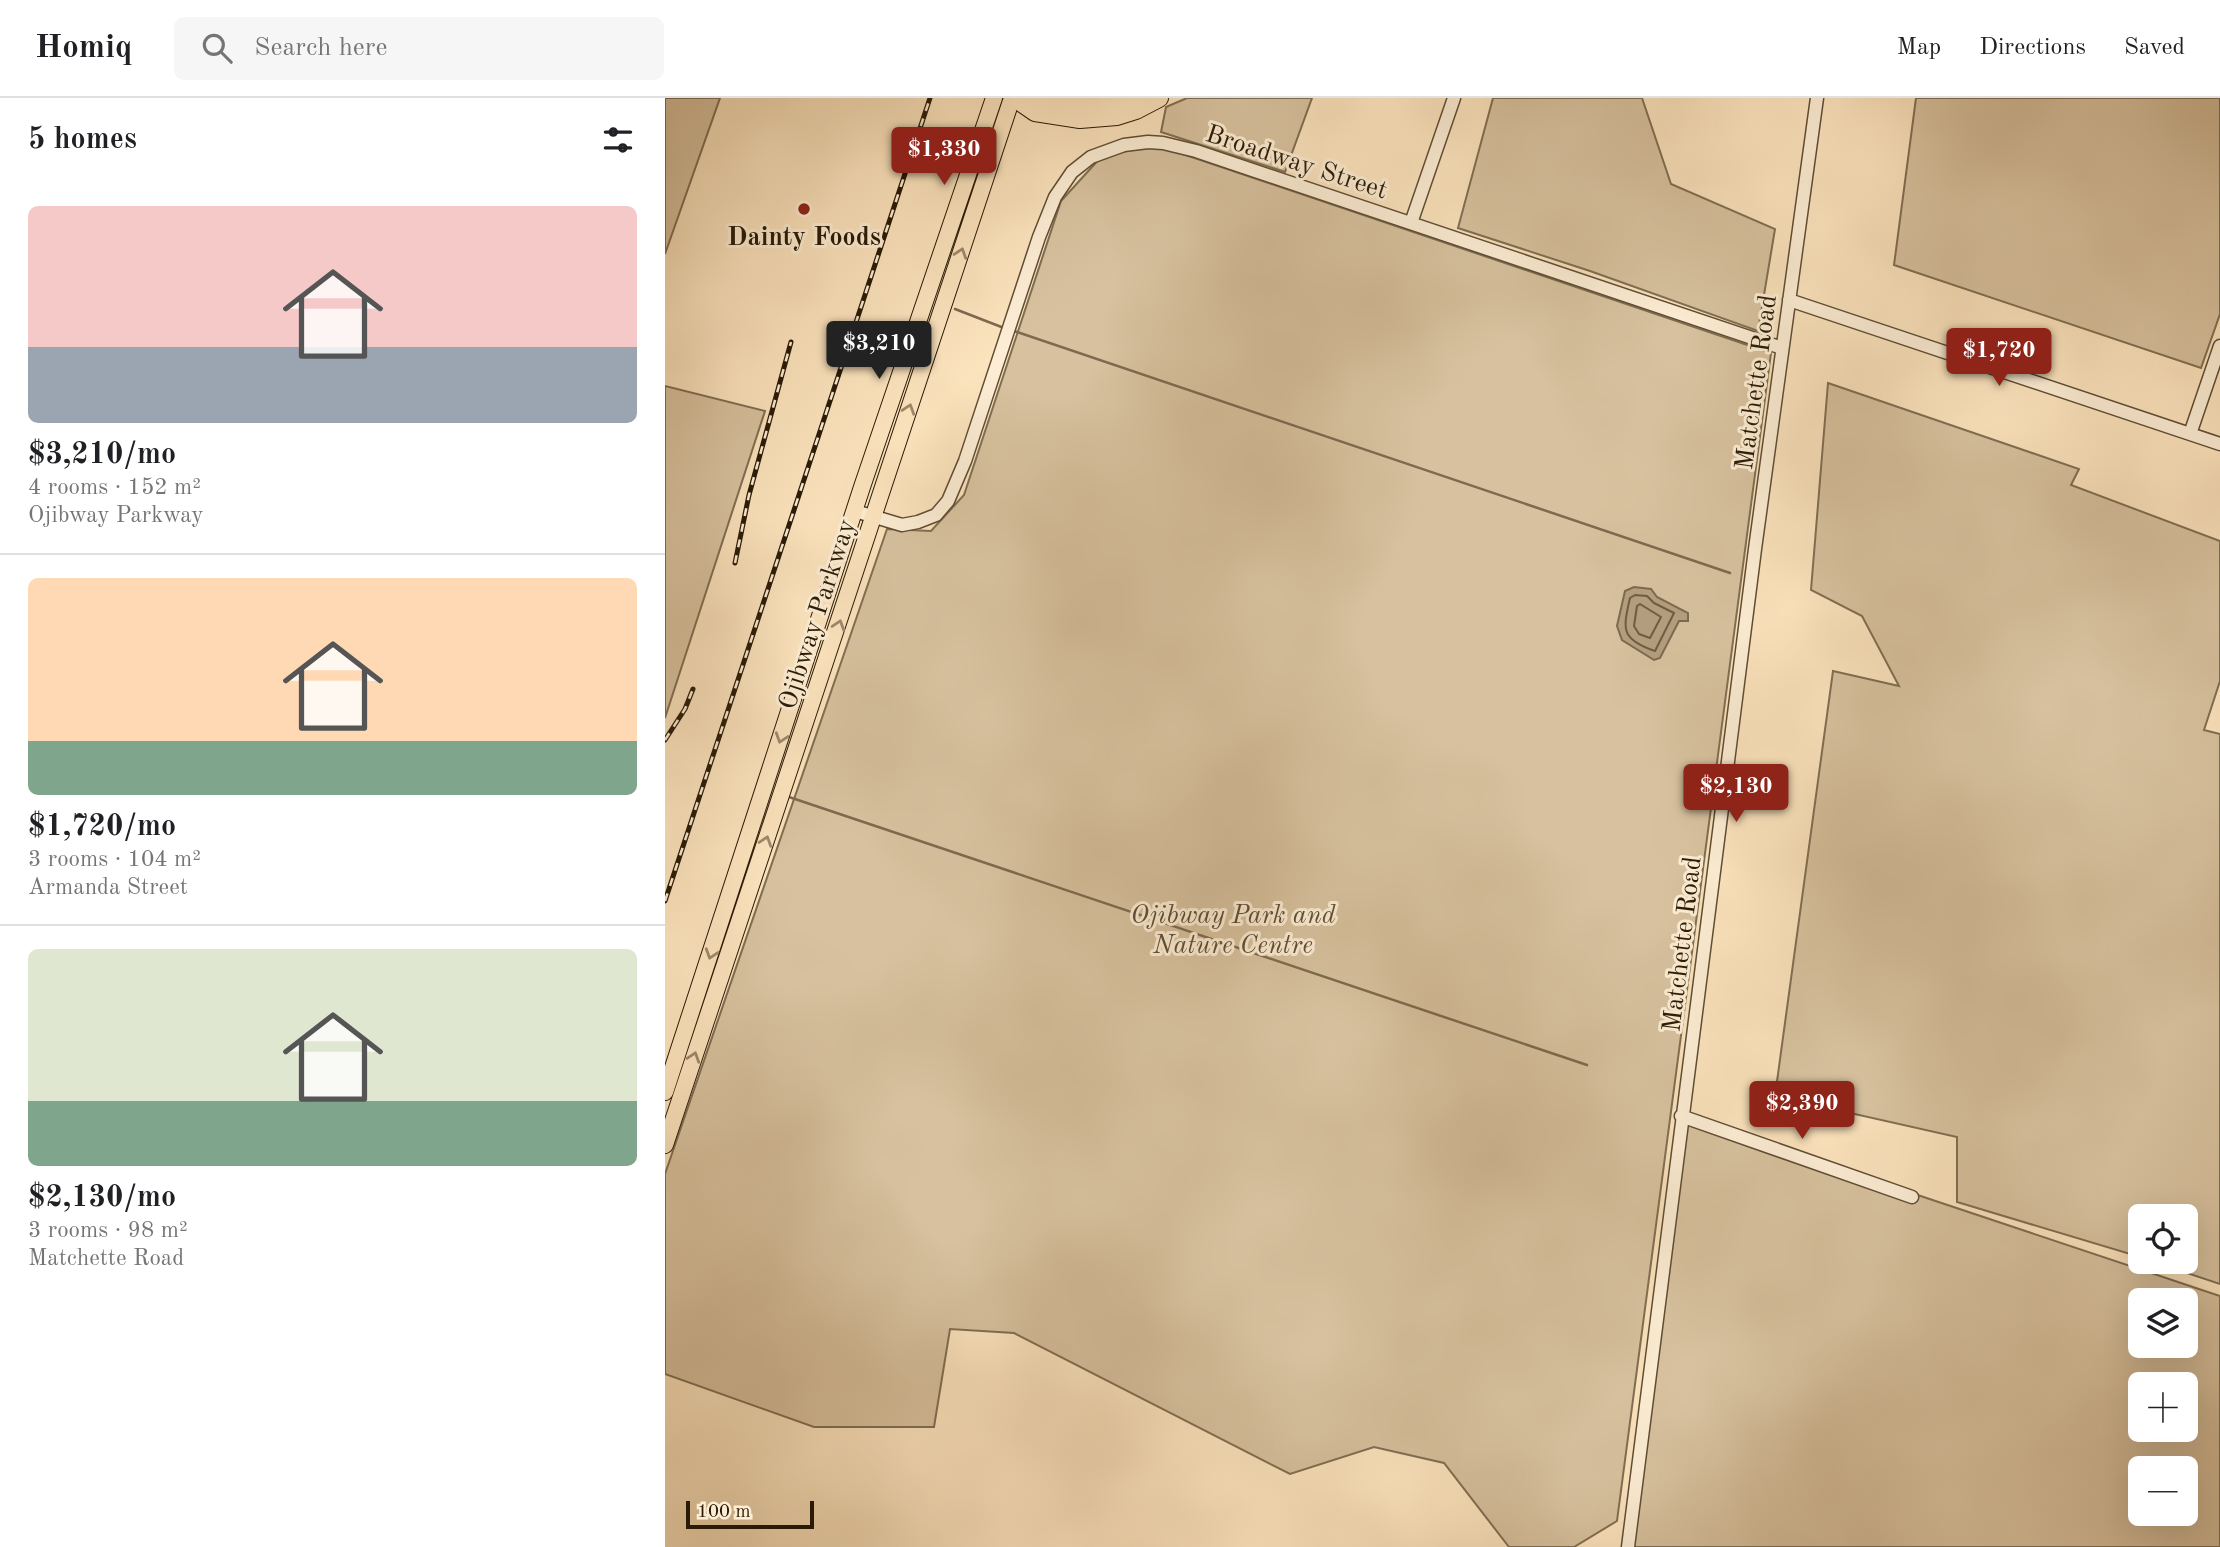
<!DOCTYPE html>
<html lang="en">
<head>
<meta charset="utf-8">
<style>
	:root { --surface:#fff; --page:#f6f6f6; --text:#202124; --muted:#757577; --line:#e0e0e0; --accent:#8f2418 }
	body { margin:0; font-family:"Old Standard TT",serif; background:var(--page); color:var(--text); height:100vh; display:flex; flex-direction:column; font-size:26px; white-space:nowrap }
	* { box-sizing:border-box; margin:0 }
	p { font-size:23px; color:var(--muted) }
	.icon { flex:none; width:38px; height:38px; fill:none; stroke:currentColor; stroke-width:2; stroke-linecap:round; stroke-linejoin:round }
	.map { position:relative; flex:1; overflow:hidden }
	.details { display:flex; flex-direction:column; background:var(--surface); width:665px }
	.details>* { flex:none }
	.fabs { position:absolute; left:1463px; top:1106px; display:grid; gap:14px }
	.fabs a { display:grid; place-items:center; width:70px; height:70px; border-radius:10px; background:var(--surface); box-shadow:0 7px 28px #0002; font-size:35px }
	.scale { position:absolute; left:21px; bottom:18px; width:128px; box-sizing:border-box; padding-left:7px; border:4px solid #2a1b06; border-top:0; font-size:19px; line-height:24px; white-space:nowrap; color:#2a1b06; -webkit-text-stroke:5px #fcedd4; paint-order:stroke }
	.price { position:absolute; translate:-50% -60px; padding:0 16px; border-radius:7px; background:var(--accent); color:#fff; font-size:23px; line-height:46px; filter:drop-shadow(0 2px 4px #0008) }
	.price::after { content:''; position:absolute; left:50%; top:42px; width:21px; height:16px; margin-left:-10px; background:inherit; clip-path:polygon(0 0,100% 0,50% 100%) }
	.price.selected { background:#222; color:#fff }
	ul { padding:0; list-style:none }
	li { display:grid; align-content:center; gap:14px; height:371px; padding:0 28px }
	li+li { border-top:2px solid var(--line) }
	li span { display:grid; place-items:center; height:217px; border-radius:10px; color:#555 }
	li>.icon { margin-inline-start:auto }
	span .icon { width:126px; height:126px; fill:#fffc; stroke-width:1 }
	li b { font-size:30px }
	h2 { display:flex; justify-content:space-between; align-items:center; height:84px; padding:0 28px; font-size:30px }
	header { display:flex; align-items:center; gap:42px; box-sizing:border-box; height:98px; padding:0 35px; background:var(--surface); border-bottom:2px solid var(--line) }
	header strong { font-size:33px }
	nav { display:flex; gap:38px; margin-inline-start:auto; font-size:24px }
	.search { width:490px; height:63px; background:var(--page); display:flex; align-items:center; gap:18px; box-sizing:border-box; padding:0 24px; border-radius:10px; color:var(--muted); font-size:26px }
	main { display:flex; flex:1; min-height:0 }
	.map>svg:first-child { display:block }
	.green { fill:#d7c19e; stroke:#806e52; stroke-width:2; fill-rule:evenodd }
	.water { fill:#b49f7f; stroke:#7d6a4f; stroke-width:2 }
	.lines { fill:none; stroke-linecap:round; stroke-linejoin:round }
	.shore { stroke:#6f5d42; stroke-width:2 }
	.stream { stroke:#7d6a4f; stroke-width:2.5 }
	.minor-casing { stroke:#5e4d34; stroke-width:15 }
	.major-casing { stroke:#2a1b06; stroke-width:18 }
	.highway-casing { stroke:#2a1b06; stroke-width:20 }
	.minor { stroke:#fcedd4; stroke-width:12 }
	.major { stroke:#fbe3bd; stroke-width:16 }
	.highway { stroke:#fbe3bd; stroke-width:18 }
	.rail-casing { stroke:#2a1b06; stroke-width:5 }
	.rail { stroke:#fcedd4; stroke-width:2.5; stroke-dasharray:8; stroke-linecap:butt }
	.oneway { stroke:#9d896b }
	.poi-dot { fill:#8f2418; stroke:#fcedd4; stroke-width:2.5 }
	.labels { text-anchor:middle; stroke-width:6; stroke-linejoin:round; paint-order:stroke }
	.street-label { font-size:26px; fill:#2a1b06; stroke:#fcedd4 }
	.poi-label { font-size:26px; font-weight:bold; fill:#2a1b06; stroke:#fcedd4 }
	.park-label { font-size:26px; font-style:italic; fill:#5e4d34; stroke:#fcedd4 }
</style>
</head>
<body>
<header>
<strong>Homiq</strong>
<div class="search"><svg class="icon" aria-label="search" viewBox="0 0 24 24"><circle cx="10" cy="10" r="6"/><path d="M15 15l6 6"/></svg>Search here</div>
<nav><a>Map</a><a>Directions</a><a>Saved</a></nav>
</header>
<main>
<section class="details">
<h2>5 homes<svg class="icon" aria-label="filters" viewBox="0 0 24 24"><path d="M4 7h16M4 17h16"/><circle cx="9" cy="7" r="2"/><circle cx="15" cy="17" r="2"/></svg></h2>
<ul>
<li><span style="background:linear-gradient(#f6c9c9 65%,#9aa5b1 0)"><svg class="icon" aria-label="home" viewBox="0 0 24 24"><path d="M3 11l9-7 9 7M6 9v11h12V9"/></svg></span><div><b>$3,210/mo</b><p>4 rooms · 152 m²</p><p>Ojibway Parkway</p></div></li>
<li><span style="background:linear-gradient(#ffd9b3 75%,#7fa58c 0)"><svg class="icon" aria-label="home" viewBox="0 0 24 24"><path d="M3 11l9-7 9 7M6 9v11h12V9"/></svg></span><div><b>$1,720/mo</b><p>3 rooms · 104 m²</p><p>Armanda Street</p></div></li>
<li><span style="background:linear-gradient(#dfe7d0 70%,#7fa58c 0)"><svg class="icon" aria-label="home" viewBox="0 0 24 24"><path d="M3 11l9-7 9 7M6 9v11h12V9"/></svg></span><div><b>$2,130/mo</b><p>3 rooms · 98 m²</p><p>Matchette Road</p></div></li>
</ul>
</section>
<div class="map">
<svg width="1555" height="1449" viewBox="0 0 1555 1449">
	<rect width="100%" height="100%" fill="#fbe3bd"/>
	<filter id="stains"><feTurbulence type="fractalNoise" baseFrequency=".00286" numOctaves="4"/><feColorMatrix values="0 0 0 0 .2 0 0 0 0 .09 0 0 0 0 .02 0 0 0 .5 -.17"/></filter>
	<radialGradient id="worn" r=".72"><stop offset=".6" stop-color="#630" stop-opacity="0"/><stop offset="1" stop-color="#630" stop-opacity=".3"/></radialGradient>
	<!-- green -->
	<path class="green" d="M0,0H55L0,156Z
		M522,0H647L620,74L496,34L501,9Z
		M828,0H977L1006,86L1110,131L1093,233L925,173L793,130Z
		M1251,0H1555V216L1536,270L1229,167Z
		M491,47L1106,255L952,1423L909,1449H844L779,1365L709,1349L625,1376L349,1235L285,1231L269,1329H149L0,1276V1076L222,431L266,433L299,397L396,103L437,58Z
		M1163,285L1414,371L1406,387L1555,443V583L1539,632L1555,636V1186L1489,1164H1521V1118H1475V1159L1292,1104V1039L1110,998L1168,573L1234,588L1197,518L1146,492Z
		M0,288L100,313L0,620Z
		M1016,1018L1555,1198V1449H964ZM1475,1202H1521V1248H1475ZM1475,1286H1521V1332H1475ZM1475,1370H1521V1416H1475Z"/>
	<!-- water -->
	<path class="water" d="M969,489L986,491L992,499L1023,515V523H1014L995,560L989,562L957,542L952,528L960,493Z"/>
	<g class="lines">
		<!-- shore -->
		<path class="shore" d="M970,497L982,498L989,505L1009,515L990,553C955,541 958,531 965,500Z
			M975,506L996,519L985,540L974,536L969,528L972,508Z"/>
		<!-- stream -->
		<path class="stream" d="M290,211L339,230
			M349,233L1065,475
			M124,699L922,967"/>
		<defs>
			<path id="minor" d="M746,125L789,0
				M1124,202L1555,346
				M1525,336L1555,248
				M190,413L237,427L253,424L271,417L283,403L300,363L374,139L390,99L407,74L426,59L459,47L483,44L498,45L531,53L1117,250
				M1016,1018L1247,1099
				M963,1449L1090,451L1152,0"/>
			<path id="major" d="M0,994L197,389L329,0
				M0,1047L347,0"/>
			<path id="highway" d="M350,0L370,14L415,21L452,18L471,12L494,0
				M375,0C407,7 435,10 467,0"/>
		</defs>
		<!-- minor casing -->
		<use href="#minor" class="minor-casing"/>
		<!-- major casing -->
		<use href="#major" class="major-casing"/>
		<!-- highway casing -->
		<use href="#highway" class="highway-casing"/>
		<!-- minor -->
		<use href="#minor" class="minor"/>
		<!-- major -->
		<use href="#major" class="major"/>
		<!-- highway -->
		<use href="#highway" class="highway"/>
		<defs>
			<path id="rail" d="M70,465L84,397L126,244
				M0,642L20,611L28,591
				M0,803L265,0"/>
		</defs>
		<!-- rail casing -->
		<use href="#rail" class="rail-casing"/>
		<!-- rail -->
		<use href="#rail" class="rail"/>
	</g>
	<!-- one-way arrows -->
	<defs><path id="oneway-chevron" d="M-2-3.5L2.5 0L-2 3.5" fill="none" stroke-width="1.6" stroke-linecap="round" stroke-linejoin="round" transform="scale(1.75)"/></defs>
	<g class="oneway">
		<use href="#oneway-chevron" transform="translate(296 155) rotate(-72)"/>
		<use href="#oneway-chevron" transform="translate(244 311) rotate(-72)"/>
		<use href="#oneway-chevron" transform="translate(174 527) rotate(-72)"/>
		<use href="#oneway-chevron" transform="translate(116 640) rotate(108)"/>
		<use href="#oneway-chevron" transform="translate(101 743) rotate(-72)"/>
		<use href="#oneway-chevron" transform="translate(46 856) rotate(108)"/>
		<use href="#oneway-chevron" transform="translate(29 959) rotate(-72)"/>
	</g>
	<!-- markers -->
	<circle class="poi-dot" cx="139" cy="111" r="7"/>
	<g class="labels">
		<!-- street labels -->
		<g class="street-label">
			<text transform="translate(632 63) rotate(18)" y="9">Broadway Street</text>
			<text transform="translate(1090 284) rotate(-82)" y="9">Matchette Road</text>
			<text transform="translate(151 516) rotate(-72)" y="9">Ojibway Parkway</text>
			<text transform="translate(1016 846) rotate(-83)" y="9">Matchette Road</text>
		</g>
		<!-- poi labels -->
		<g class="poi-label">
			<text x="139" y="147">Dainty Foods</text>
		</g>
		<!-- park labels -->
		<g class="park-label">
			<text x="568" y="825">Ojibway Park and<tspan x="568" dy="30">Nature Centre</tspan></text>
		</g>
	</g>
	<rect width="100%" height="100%" filter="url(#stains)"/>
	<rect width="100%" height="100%" fill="url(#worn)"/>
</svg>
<div class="fabs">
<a><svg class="icon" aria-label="locate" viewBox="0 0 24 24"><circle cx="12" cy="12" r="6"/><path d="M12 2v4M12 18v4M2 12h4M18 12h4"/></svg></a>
<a><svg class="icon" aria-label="layers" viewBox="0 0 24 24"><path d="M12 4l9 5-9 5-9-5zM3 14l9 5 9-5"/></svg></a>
<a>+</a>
<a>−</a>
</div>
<div class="scale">100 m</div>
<b class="price" style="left:279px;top:89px">$1,330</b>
<b class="price selected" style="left:214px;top:283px">$3,210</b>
<b class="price" style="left:1334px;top:290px">$1,720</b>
<b class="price" style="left:1071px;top:726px">$2,130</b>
<b class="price" style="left:1137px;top:1043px">$2,390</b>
</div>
</main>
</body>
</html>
